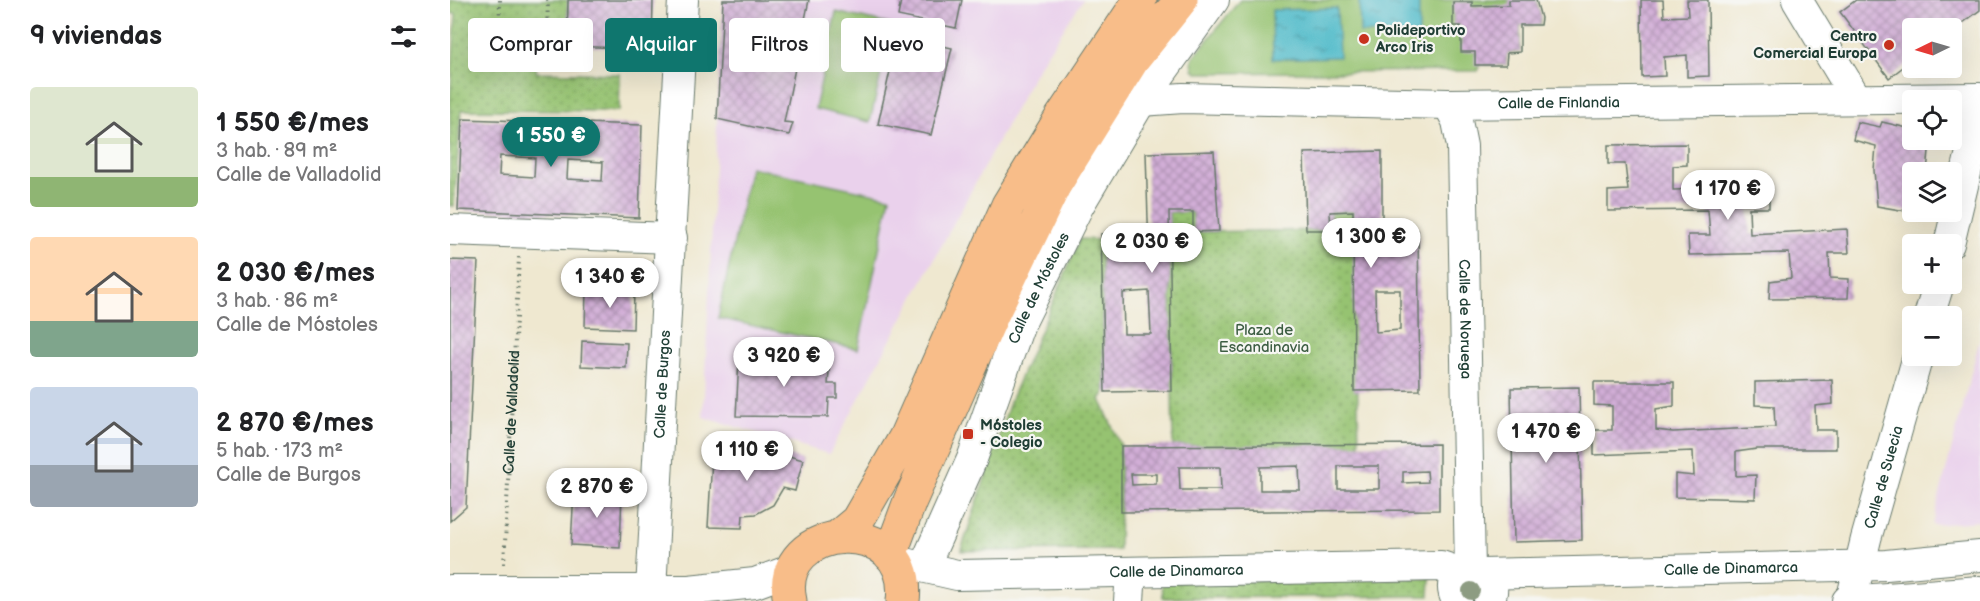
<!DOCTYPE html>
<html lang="es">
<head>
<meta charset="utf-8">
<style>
	:root { --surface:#fff; --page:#f6f6f6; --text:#202124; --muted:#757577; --accent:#0f766e }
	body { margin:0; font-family:"Balsamiq Sans",sans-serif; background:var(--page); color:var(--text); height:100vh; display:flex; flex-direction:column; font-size:22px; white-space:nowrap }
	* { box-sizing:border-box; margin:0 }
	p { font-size:20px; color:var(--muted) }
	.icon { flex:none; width:33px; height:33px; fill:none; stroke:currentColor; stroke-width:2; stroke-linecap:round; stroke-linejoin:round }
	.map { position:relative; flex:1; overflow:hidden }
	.drawer { display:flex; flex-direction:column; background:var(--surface); width:450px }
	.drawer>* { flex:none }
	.top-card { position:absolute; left:18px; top:18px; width:570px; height:54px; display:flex; gap:12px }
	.needle { width:39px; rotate:265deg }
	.fabs { position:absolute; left:1452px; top:18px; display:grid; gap:12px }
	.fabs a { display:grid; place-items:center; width:60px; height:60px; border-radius:6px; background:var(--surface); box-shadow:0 6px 24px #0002; font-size:30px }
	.price { position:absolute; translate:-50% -51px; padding:0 14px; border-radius:21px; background:#fff; color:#222; font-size:20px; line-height:39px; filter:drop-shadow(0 2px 3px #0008) }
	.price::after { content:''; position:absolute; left:50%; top:36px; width:18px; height:14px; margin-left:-9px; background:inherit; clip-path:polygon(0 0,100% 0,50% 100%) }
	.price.selected { background:var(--accent); color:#fff }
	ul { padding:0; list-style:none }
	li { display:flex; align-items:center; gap:18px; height:150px; padding:0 30px }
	li span { display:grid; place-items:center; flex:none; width:168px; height:120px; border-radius:6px; color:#555 }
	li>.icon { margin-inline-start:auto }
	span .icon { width:72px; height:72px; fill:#fffc; stroke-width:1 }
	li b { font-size:26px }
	h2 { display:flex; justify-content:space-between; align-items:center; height:72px; padding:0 30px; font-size:26px }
	.chip { padding:0 21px; border-radius:6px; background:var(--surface); box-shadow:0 6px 24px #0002; font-size:21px; line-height:54px }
	.chip.selected { background:var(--accent); color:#fff }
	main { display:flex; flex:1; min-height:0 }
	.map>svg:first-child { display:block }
	.built { fill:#ead1ec }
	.green { fill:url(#green-dots); stroke:#5a8052; stroke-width:1.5 }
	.pitch { fill:#96c371; stroke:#5a8052; stroke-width:1.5 }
	.water { fill:url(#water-ripples); stroke:#367c7e; stroke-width:1.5 }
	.building { fill:url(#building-cross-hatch); fill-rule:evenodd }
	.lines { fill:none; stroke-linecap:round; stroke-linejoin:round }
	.minor-casing { stroke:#68796b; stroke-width:32 }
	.major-casing { stroke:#68796b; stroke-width:35 }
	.path { stroke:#68796b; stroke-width:4; stroke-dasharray:1.5 4.5; stroke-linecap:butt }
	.minor { stroke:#fff; stroke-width:30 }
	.major { stroke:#f8bd89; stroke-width:33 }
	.tree { fill:#8d9c82 }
	.poi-dot { fill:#c8321e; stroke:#f6f6f2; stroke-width:2 }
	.labels { text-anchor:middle; stroke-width:4.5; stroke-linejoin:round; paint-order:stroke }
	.poi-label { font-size:15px; font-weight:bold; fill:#1f3d34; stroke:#f6f6f2; text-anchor:start }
	.street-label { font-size:15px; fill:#1f3d34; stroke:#f6f6f2 }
	.park-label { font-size:15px; fill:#3d5e43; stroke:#f6f6f2 }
</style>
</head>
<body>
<main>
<section class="drawer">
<h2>9 viviendas<svg class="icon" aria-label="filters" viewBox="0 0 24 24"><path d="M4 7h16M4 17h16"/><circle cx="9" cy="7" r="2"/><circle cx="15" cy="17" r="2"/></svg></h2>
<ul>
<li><span style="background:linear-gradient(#dfe7d0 75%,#8fb573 0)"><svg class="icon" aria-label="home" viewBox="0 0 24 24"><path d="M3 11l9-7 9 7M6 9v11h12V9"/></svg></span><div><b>1 550 €/mes</b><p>3 hab. · 89 m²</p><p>Calle de Valladolid</p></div></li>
<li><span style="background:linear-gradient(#ffd9b3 70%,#7fa58c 0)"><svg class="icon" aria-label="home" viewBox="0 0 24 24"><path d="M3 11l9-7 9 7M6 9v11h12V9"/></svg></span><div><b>2 030 €/mes</b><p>3 hab. · 86 m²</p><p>Calle de Móstoles</p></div></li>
<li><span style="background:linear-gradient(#c9d6e8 65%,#9aa5b1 0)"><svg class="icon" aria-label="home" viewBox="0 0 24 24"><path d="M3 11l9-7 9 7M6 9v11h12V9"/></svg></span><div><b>2 870 €/mes</b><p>5 hab. · 173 m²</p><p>Calle de Burgos</p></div></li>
</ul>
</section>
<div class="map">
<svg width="1530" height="601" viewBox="0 0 1530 601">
	<defs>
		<pattern id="green-dots" width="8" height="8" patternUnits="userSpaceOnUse" patternTransform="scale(1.5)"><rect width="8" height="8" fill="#96c371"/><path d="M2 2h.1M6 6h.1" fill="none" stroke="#7aa05e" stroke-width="1.8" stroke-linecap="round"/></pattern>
		<pattern id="water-ripples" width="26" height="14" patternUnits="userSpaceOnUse" patternTransform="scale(1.5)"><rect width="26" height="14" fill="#4dbac9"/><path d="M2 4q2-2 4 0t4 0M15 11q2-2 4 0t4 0" fill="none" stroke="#3f98a4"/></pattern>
		<pattern id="building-cross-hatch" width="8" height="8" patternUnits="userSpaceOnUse" patternTransform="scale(1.5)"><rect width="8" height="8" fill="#d2aed7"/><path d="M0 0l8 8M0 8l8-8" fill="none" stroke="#aa8faf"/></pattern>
	</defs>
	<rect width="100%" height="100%" fill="#f6f6f2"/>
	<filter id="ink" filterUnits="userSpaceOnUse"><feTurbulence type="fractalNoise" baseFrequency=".0167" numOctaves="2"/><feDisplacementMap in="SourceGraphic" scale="12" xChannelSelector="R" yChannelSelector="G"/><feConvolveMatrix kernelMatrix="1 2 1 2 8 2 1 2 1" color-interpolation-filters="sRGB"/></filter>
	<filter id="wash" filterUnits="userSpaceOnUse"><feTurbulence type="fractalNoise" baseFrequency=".008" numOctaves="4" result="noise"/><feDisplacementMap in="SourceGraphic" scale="24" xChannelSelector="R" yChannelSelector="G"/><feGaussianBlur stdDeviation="1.35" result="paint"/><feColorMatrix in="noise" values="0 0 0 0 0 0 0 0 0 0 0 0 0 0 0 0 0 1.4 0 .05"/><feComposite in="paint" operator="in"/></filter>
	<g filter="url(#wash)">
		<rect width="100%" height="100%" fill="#efe8d0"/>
		<!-- built -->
		<path class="built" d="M273,0H633L588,67L379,454L253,417Z
			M1530,338V521L1482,525Z"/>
		<!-- green -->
		<path class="green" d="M0,0H118L117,46L89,45L86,72L170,74L169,111L11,110L4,206H0V102L6,14L0,13Z
			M903,211L909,445L723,446L719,212H743L744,232L881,230L880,212Z
			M630,239L651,240L655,392L650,399L671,446L669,550L511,551L561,399Z
			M980,578L979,596L713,598L712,582Z"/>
		<!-- pitch -->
		<path class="pitch" d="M790,0H1086L1091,18L1090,25H1070V52L1057,53L1056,65H1029L1028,71L747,73L743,69L742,59Z
			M386,12L442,25L420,122L365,109Z
			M300,167L440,197L408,349L268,318Z"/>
		<!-- water -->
		<path class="water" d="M909,0H969V34L910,33Z
			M887,8L889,57L823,59L822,10Z"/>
		<g id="blocks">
			<!-- building -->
			<path class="building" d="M118,0H203L202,49L117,46Z
				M273,0H359L334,122L343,123L339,135L267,119Z
				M451,0H512L506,28L448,16Z
				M1059,0H1086L1091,18L1090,25H1070V52L1057,53L1056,65H1025V52H1011V26H1003V2H1022V6L1059,5Z
				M1191,0H1213L1214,17L1238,16L1237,0H1258L1259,76L1237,77V55L1214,57L1215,76L1192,77Z
				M1406,0H1530V10L1502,31V28H1462V60L1439,78L1390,12Z
				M448,36L502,48L481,135L428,124Z
				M12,119L192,125L189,218L8,210ZM50,156L85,158L84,177L49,175ZM118,160L153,162L152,181L117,179Z
				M1407,122L1430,127L1432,122L1462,129V140H1480L1477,172H1462V212L1427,206L1424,170L1426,146L1403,140Z
				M1237,144V165L1223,166V190L1319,187V208H1299L1300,234L1397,229L1399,253H1379L1380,278L1399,279L1398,298L1319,299L1320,281L1341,278L1339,253L1239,255L1238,235H1260L1258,210L1158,211V191L1178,190L1175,164H1158V145Z
				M764,151L769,231L743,232V212H719L722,391L655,392L651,234L673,231L674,254L699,253L696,153ZM699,291L701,334H674L673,293Z
				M932,151V228H925L926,252L950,251L949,231L968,230L970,390L904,391L903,211L880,212L881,230H856L854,153ZM925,290H950V330L926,332Z
				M0,260L28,261L16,507L0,521Z
				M136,290L184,291L183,329L135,327Z
				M132,341L177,343L176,368L131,366Z
				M289,359L380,360L378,384H387V398H379L378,417L286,416Z
				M1382,380L1383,404L1365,406L1366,430H1386V449H1307L1286,452V476L1306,475L1305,499L1225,497V474L1244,476L1243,451L1144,455V430H1162V406L1144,405V382H1224V406L1206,409V430L1223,432L1325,427L1324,406L1305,405V382Z
				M1129,387L1132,540L1064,542L1061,388Z
				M271,435L280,442V447L285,453L287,441L353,460L345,491L333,488L323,505L306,514L293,515L292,528L258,527L262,458L275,459L263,449L264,440Z
				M989,444V510L671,512V446ZM849,466L850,490H810V467ZM888,466H929V489H888ZM729,467H770L771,490H730ZM977,471L978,482L953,483V472ZM681,474H706V484L682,485Z
				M124,490L172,492L170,548L121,545Z"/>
		</g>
	</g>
	<g filter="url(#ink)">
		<use href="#blocks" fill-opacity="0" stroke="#68796b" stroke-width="1.5"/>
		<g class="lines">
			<defs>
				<g id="minor">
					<path d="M1347,0L1406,98"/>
					<path id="s2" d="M691,101L733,98L998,104L1530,98"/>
					<path id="s3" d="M998,104L1007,121L1012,146L1020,571"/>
					<path d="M0,230L222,238"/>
					<path d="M1499,244L1526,131V98"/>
					<path d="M1479,316L1489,284"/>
					<path id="s4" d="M454,563L507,575L991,566L1012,573"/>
					<path id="s5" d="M474,567L522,459L569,326L629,205L691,101L764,0"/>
					<path id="s6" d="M1032,574L1436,565L1530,556"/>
					<path d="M0,590H239L305,583L343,569"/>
					<path id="s7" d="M201,590L233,0"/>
					<path d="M679,601L681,572"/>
					<path d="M1007,601C986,561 1058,564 1039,601"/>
					<path d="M1397,601L1530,591"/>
					<path id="s8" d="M1401,601L1416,539L1468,356"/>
				</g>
				<path id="major" d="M389,536L407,521L455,438L558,205L611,118L690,0
					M440,555L460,501L542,315L604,186L682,61L731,0
					M340,601C322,521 464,511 453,601"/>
			</defs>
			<!-- minor casing -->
			<use href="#minor" class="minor-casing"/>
			<!-- major casing -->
			<use href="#major" class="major-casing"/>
			<!-- path -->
			<g class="path">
				<path d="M50,0L49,33L97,35"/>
				<path d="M96,61L98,0"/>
				<path id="s1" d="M54,564L69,257"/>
			</g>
			<!-- minor -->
			<use href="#minor" class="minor"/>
			<!-- major -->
			<use href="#major" class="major"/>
		</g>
		<!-- trees -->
		<circle class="tree" cx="1021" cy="591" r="9"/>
	</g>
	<!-- markers -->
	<g class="poi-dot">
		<circle cx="914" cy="39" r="6"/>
		<circle cx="1439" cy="45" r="6"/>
		<rect x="512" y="428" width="12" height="12" rx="3"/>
	</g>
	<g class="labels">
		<!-- poi labels -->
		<g class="poi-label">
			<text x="926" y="35">Polideportivo<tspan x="926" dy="17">Arco Iris</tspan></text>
			<text x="1427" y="41" text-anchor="end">Centro<tspan x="1427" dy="17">Comercial Europa</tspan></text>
			<text x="530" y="430">Móstoles<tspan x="530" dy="17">- Colegio</tspan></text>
		</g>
		<!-- street labels -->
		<g class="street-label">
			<text dy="5" stroke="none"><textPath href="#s2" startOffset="418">Calle de Finlandia</textPath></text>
			<text dy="5" stroke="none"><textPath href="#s5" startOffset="302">Calle de Móstoles</textPath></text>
			<text dy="5" stroke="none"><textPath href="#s3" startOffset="218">Calle de Noruega</textPath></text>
			<text dy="5" stroke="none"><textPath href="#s7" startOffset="206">Calle de Burgos</textPath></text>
			<text dy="5" stroke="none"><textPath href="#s1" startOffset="152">Calle de Valladolid</textPath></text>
			<text dy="5" stroke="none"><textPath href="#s8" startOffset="128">Calle de Suecia</textPath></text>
			<text dy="5" stroke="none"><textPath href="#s6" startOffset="249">Calle de Dinamarca</textPath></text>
			<text dy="5" stroke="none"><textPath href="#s4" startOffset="274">Calle de Dinamarca</textPath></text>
		</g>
		<!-- park labels -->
		<g class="park-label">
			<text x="814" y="335">Plaza de<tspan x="814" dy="17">Escandinavia</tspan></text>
		</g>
	</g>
</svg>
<div class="fabs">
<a><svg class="needle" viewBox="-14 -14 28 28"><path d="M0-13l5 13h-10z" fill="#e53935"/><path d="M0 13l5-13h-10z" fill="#757577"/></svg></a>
<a><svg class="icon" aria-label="locate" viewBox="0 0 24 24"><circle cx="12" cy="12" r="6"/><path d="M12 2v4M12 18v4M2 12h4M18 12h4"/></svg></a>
<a><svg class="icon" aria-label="layers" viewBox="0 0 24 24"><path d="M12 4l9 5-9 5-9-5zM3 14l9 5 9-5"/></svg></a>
<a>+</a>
<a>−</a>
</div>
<b class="price selected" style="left:101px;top:168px">1 550 €</b>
<b class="price" style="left:1278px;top:221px">1 170 €</b>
<b class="price" style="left:921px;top:269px">1 300 €</b>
<b class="price" style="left:702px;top:274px">2 030 €</b>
<b class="price" style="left:160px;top:309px">1 340 €</b>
<b class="price" style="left:334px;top:388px">3 920 €</b>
<b class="price" style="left:1096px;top:464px">1 470 €</b>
<b class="price" style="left:297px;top:482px">1 110 €</b>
<b class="price" style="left:147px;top:519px">2 870 €</b>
<div class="top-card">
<a class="chip">Comprar</a>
<a class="chip selected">Alquilar</a>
<a class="chip">Filtros</a>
<a class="chip">Nuevo</a>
</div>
</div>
</main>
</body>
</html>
